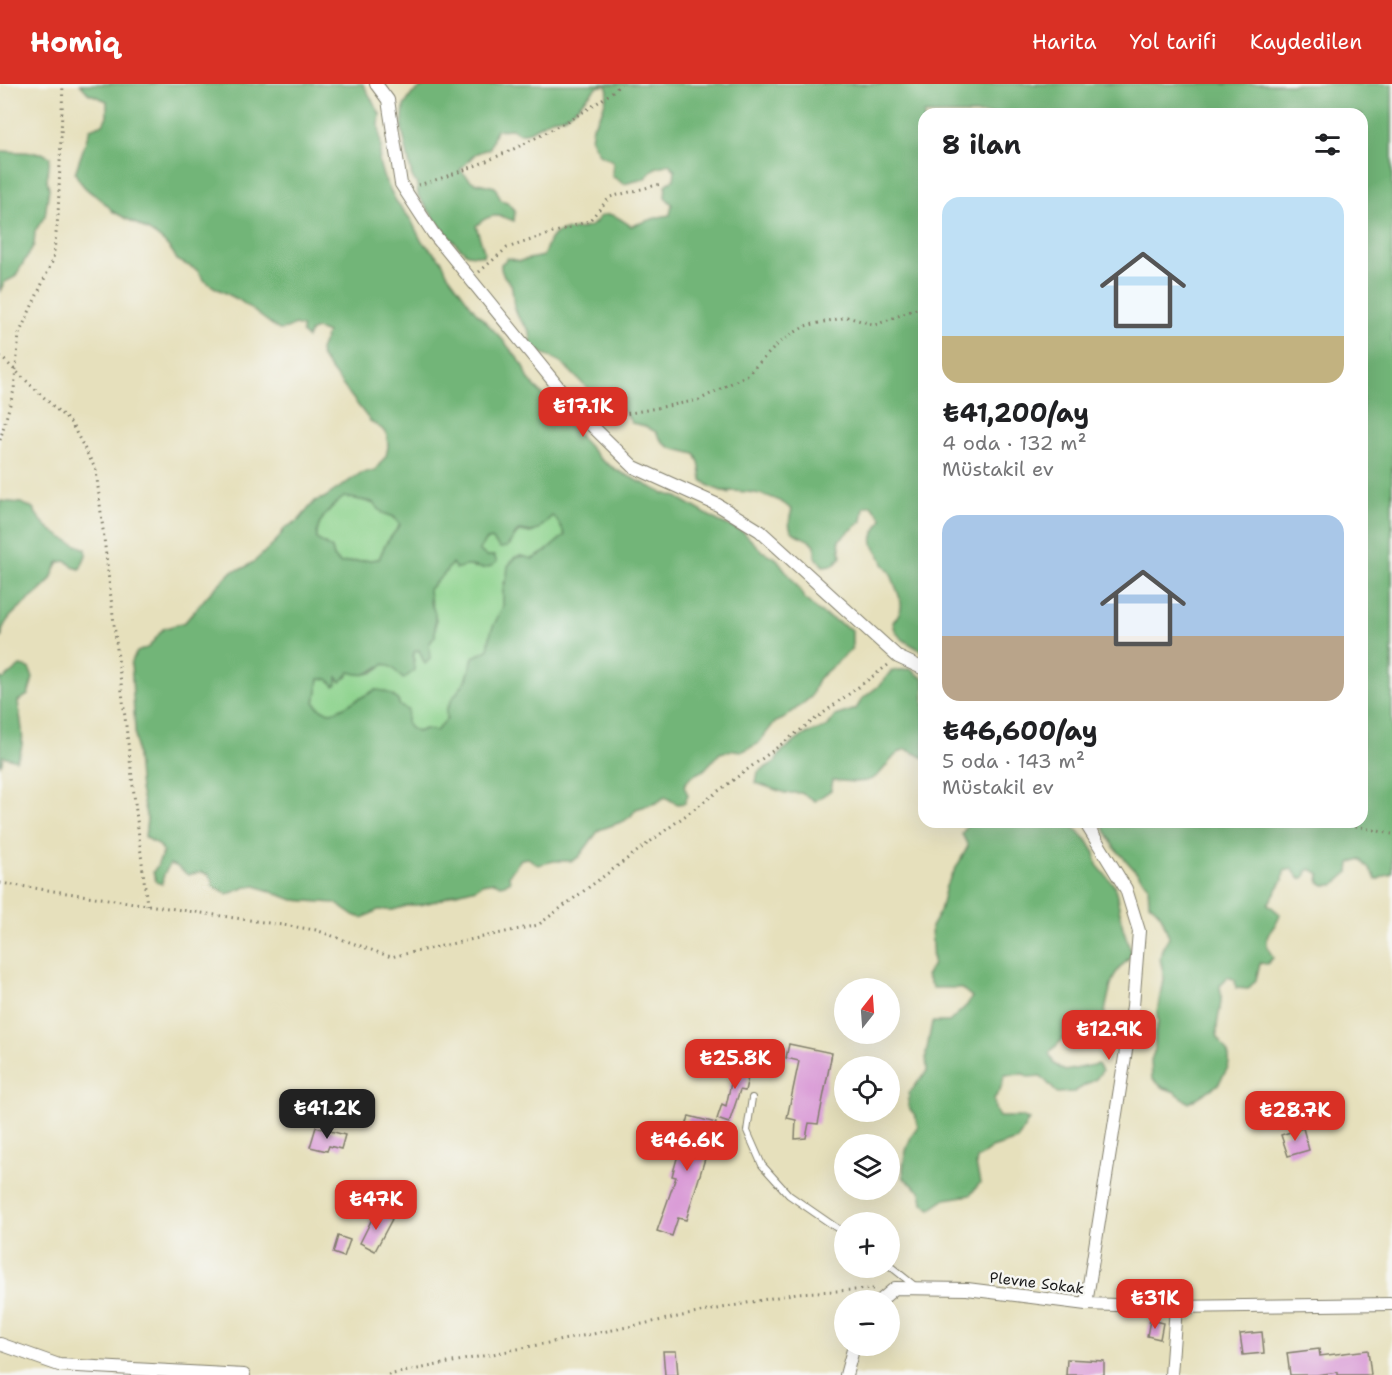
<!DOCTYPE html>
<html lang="tr">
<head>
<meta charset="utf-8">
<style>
	:root { --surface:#fff; --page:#f2f2f2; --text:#202124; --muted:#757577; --accent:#d93025 }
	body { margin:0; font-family:"Shantell Sans",sans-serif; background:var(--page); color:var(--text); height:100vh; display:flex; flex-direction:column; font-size:22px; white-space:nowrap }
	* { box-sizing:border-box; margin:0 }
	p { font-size:20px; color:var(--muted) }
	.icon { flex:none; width:33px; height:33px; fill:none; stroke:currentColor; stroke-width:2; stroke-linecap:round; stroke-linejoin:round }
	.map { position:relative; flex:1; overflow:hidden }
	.details { position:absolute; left:918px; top:24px; width:450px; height:720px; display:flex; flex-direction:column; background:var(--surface); border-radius:18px; box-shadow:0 6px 24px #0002 }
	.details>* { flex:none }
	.needle { width:39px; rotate:17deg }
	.controls { position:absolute; left:834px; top:894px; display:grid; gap:12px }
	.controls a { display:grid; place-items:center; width:66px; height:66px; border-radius:50%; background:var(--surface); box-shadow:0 6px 24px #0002; font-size:30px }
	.price { position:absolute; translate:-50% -51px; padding:0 14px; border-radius:12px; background:var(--accent); color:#fff; font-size:20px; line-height:39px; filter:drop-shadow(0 2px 3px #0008) }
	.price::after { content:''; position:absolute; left:50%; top:36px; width:18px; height:14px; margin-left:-9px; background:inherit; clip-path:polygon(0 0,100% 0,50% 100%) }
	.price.active { background:#222; color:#fff }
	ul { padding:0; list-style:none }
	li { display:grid; align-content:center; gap:12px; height:318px; padding:0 24px }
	li span { display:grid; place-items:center; height:186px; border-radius:18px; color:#555 }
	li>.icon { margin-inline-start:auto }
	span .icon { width:108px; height:108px; fill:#fffc; stroke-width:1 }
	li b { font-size:26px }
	h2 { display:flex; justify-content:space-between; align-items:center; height:72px; padding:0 24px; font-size:26px }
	header { display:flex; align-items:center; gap:36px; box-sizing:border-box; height:84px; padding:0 30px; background:var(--accent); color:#fff }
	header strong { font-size:28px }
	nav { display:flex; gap:33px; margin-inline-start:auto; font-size:21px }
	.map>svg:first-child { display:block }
	.green { fill:#8dd38d; stroke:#547854; stroke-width:1.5 }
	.forest { fill:#72b578; stroke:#47684a; stroke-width:1.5; fill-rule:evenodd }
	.building { fill:#da9cd7 }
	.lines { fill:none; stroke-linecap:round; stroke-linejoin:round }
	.lane-casing { stroke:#817e6c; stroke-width:8 }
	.street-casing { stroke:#817e6c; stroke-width:14 }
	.path { stroke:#817e6c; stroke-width:3; stroke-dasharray:1.5 4.5; stroke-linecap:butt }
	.lane { stroke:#fff; stroke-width:6 }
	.street { stroke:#fff; stroke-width:12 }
	.labels { text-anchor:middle; stroke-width:5; stroke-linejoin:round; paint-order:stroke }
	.street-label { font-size:15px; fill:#1c1c1c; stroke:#f6f6f2 }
</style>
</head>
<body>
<header>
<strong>Homiq</strong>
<nav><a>Harita</a><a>Yol tarifi</a><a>Kaydedilen</a></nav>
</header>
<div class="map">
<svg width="1392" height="1291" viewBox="0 0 1392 1291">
	<rect width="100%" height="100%" fill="#f6f6f2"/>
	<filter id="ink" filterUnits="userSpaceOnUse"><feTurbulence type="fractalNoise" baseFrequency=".0167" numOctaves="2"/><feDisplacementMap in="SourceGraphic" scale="12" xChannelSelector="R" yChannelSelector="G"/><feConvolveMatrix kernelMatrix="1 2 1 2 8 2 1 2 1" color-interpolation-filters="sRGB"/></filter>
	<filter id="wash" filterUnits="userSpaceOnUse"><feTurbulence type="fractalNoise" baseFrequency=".008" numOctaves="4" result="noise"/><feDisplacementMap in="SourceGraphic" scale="24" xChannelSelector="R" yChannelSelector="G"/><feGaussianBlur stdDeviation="1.35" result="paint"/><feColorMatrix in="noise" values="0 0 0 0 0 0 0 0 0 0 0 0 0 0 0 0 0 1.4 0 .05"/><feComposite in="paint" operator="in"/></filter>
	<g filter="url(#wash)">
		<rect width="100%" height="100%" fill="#e6e0bc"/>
		<!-- green -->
		<path class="green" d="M344,413C366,416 386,421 400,441L385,461L379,475L340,479L334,473L332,465L317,455C315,438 331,423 344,413Z
			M552,431L557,436L565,451L545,468L532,475L521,472L515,473L508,482L507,494L504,499L503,522L490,553L488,566L473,573C472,578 466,597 464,601C456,612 445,619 447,635L436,647L425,645L417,648L410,645L406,638L407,632L393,612L375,606C368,610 361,614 353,618C339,626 327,635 315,619L319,595L346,594L350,587L366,590L372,589L385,580L414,577V568L420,566L423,576L429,575V560L435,552L436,535L429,510V505L445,489L452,478L456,484L469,481L474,484L493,472H486L479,466L485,457L492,455L497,461H510C523,435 524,456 537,446C543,443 547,436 552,431Z"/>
		<!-- forest -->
		<path class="forest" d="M80,0H363L380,30L379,41L381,63L379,78L383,92L396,117L411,136L421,156L442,177L447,189L475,227L502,255L524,282L528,294L558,329L601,376L618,387L663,409L677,413L718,437L743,448L762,467L777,475L798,503L804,514L819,528L852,546V565L818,595L811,613L783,635L774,639L758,660L743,667L733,666L720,669L704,686L690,693L684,702L688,711L685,719L677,720L665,713L656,719L636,725L631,732L624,737L599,746L579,773L572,777H554L538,781L528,774L521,775L509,791L510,798L501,801L494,798L482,800L476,804L450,811L440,816L420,821H410L393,826H378L363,834L353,831L335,819L293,816L256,802L247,803L228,810L212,802L213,797L208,790L200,788L188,791L176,782L170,780L164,790L162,800L156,798L153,788L157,782L163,768L160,762L145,753L147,735L140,705L136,663L131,578L137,568L149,563L163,545L185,538L208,511L232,487L244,484L255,477L277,456L285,444L299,436L315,417L324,414L361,389L375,386L386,372L388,363L387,351L382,345L370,337L321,273L320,266L327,249L317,245L311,247L307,254L302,249V243L295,241L287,245L279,246L239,216L214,203L204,196L197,186L177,176C166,151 135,140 112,127C100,110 85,111 75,89L90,45L103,40L107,32V17L88,9ZM344,413L372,418L383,429L394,433L400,441L385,461L379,475L340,479L334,473L332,465L317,455C315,438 331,422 344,413ZM552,432L557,436L565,451L545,468L533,475L521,472L515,474L508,482L507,494L503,505V522L491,547L488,566L473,573L467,595L452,615L446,627L447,635L436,647L425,645L417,648C404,642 407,639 408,626L400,622C398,612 385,606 375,606C368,610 360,614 353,618C339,626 327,635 315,619L319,595H328L334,602L337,600V593L341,598L350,588C369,595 370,586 385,580L393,584L403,595L414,587L413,573L414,568L419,566L425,580L430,575L429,560L435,552V529L430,518L429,505L445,489L452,479L456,485C459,484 463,482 466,482C479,481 482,490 497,478L494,472H486L479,466L485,457L492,455L500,464L507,463L517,448L521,446L531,448L538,446Z
			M427,0H1392V789L1376,796L1374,791L1360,775L1350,779L1349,788L1334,801H1324L1319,798L1320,790L1311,785L1307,787L1305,793L1300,795L1292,785L1284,787L1283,796L1268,820L1280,830C1279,842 1265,847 1267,859C1267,864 1271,869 1273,874L1267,880L1260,879L1256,896L1248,905L1236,904L1235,896L1228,893L1220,901C1220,906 1222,910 1221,915C1221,926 1216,938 1217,949C1218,961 1231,964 1229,979C1228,988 1221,992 1219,1000L1189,1019L1175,1008L1164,1004L1152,995L1151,976L1155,965V949L1158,939L1157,929L1163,895V887L1160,875L1162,865L1169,853C1161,834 1166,833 1149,819L1148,801L1114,763L1101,738H1362V30H924V568C910,559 895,556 893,538C906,523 901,517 895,501C891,491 891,487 883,480C882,470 870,465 873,452C875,446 880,441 882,434L871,421L864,423L862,437L839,456L841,473L833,481L823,482L815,472V461C802,448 782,455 792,426C774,409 748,407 725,407L730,410L711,403L702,396L699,378L695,370L671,364L663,359L656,348L645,342L632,339L623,326L599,320L591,308L561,278L540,268L531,259C531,240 522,243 516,229C512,221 514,209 511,200C505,194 500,189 501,180L508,174L519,177L543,172C546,167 547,159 551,154C563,138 590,153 599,133C612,126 619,135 631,142C645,138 657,132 670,131L672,120L665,113L666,101L674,95L675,86L669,80L655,84L644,95L624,100L612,92L613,77L599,70L591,55L593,42L602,27L608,7L606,1L597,3L576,24L564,33L551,35L526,49H518L512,45L496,46L490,64L475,70L460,86L473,98L495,103L501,116L507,118L515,127L514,137C498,130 489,129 476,142L484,167L483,172L467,170L457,161L438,139L418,112L417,101L412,92L402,45L404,22L412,10Z
			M0,67L42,69L50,73L47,96L49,104L45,132L35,147L34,161L15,193L5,198L0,207Z
			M0,417L21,419L33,424C42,444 66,457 86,465V471L80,485L73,483L67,477L59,478C55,483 54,489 51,495C40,512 0,531 2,552L0,556Z
			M20,582L29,584L33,594L28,611L18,617C20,637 28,660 16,676L3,672L2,679L0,681V594L4,595Z
			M910,585L924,595V674L906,665C889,670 884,694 866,697C856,699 843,697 833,696L831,706L815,717L801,709H785L756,699L758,688L775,678L782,667L806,650L827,643L835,632L856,625L862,615L881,600L891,587Z
			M969,738H1068L1087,756L1095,769L1097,781L1115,802L1123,844L1132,870C1127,877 1121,882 1116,889C1111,896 1105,926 1104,936L1072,946L1049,969L1054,980L1065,987L1098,980L1102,987L1096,995L1074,1008L1057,1009L1041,992L1028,993L1024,990L1005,991L1000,1006L994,1015L995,1025L999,1033H1020L1029,1036L1017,1056L992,1064L977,1075L976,1081L980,1099L970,1111L946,1115L931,1125L923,1119L921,1108L904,1094C901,1078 908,1054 918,1042L915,1031L908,1023L909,1009L927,987L926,970L932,938H949L967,921L972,913L961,904H933L926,892L933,880L931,843L940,827L946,802L968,762L962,750Z"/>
		<g id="blocks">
			<!-- building -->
			<path class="building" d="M789,960L832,969L818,1040L809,1039L806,1054L795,1055L796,1036L787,1034L799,977L786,974Z
				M736,977L751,980L745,1007L740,1006L729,1039L717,1035L722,1020L726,1022Z
				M689,1032L716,1039L686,1136L678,1134L672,1152L657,1147L676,1093L672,1092Z
				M316,1043L345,1051L341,1065L329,1062L327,1067L310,1063Z
				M1303,1044L1309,1066L1288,1072L1281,1051Z
				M376,1127L392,1135L375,1167L360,1159Z
				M338,1152L350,1156L344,1173L333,1169Z
				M1150,1236L1163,1239L1160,1255L1147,1252Z
				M1262,1248L1264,1269L1243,1271L1240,1250Z
				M1319,1265L1320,1272L1368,1266L1371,1291H1338V1288L1316,1291H1290L1287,1269Z
				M663,1267H676L678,1291H665Z
				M1067,1275L1104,1277V1291H1066Z"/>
		</g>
	</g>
	<g filter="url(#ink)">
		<use href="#blocks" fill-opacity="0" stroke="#817e6c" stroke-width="1.5"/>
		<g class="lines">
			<defs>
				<path id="lane" d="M752,1014L747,1047L762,1081L789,1111L844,1149
					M890,1182L915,1202"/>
				<path id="street" d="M376,0L388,16L401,100L433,149L581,331L634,383L718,421L760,447L898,573L924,585
					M1085,738L1126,805L1139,847L1133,922L1086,1220
					M881,1216L895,1204L967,1205L1086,1220L1176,1223L1392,1220
					M0,1260L59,1281L244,1291
					M846,1291L854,1262
					M1171,1291L1176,1223"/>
			</defs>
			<!-- lane casing -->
			<use href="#lane" class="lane-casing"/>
			<!-- street casing -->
			<use href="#street" class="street-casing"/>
			<!-- path -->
			<path class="path" d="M418,101C465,88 508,69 551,46C576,32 600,20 621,0
				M479,188L507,164L589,137L610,113L661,100
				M0,272L71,339L96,386L147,821
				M604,334L699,316L747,291L781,257L805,242L847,233L875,241L924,222
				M0,356L14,306L19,250L53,176L58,132L63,0
				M1338,738L1392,750
				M0,799L316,846L391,873L538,841L888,581
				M388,1291L797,1209L873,1205"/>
			<!-- lane -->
			<use href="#lane" class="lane"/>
			<!-- street -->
			<use href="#street" class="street"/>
		</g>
	</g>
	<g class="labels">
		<!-- street labels -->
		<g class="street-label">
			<text transform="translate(1037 1199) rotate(7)" y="5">Plevne Sokak</text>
		</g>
	</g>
</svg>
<div class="controls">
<a><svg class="needle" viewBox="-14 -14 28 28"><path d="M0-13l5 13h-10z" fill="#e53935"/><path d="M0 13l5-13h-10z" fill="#757577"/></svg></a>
<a><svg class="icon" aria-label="locate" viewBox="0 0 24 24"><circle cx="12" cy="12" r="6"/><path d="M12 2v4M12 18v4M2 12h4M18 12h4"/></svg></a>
<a><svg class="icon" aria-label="layers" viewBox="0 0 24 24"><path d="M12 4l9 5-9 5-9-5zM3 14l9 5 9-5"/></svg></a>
<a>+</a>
<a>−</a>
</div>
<b class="price" style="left:583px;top:354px">₺17.1K</b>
<b class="price" style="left:1109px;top:977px">₺12.9K</b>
<b class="price" style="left:735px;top:1006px">₺25.8K</b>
<b class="price active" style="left:327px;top:1056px">₺41.2K</b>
<b class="price" style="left:1295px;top:1058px">₺28.7K</b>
<b class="price" style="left:687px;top:1088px">₺46.6K</b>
<b class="price" style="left:376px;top:1147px">₺47K</b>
<b class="price" style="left:1155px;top:1246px">₺31K</b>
<section class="details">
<h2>8 ilan<svg class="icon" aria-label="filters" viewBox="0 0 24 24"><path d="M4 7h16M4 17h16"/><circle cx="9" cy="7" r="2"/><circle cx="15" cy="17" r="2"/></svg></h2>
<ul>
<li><span style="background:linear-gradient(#bfe0f5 75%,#c2b280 0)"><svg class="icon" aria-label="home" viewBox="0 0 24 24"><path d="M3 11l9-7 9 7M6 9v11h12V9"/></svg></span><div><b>₺41,200/ay</b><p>4 oda · 132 m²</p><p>Müstakil ev</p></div></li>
<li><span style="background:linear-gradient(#a9c7e8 65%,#b9a48a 0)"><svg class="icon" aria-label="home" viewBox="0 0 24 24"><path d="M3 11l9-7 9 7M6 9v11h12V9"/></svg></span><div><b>₺46,600/ay</b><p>5 oda · 143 m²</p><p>Müstakil ev</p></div></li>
</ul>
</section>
</div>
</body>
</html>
